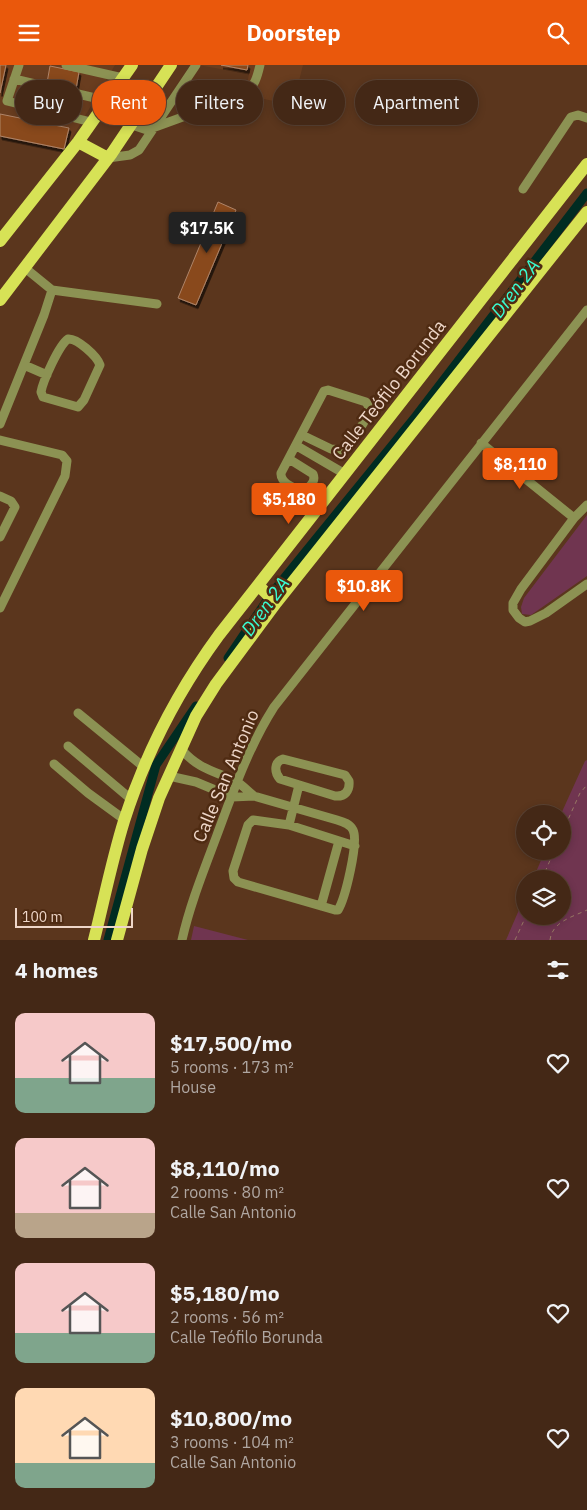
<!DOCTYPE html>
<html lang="en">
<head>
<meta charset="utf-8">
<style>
	:root { --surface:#442816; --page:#4e3423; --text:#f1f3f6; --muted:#afa6a1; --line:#5c4435; --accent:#ea580c }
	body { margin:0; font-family:"IBM Plex Sans",sans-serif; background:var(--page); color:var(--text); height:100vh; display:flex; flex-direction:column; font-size:19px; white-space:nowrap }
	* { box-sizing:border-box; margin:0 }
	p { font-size:16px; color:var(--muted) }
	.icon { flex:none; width:28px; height:28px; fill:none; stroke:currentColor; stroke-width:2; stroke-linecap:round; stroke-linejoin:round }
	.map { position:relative; height:875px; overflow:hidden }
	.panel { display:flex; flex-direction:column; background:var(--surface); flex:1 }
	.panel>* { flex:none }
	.hud { position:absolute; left:15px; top:15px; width:558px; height:45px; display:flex; gap:10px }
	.controls { position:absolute; left:516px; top:740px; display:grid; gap:10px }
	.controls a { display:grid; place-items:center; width:55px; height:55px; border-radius:50%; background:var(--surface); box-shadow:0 2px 8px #0003,0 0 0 1px var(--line); font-size:25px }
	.scale { position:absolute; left:15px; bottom:12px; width:118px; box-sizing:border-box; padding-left:5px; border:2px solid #eed6c8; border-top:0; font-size:14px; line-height:18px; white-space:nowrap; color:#eed6c8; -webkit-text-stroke:4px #4f2b12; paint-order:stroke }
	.price { position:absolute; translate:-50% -42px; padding:0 11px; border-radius:5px; background:var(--accent); color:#fff; font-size:16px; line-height:32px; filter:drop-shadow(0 1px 2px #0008) }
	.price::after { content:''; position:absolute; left:50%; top:30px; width:15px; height:11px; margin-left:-8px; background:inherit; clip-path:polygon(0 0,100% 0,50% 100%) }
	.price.active { background:#222; color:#fff }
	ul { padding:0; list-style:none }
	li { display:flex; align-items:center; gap:15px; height:125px; padding:0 15px }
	li span { display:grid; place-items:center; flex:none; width:140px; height:100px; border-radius:10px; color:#555 }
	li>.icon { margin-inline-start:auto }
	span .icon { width:60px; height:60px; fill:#fffc; stroke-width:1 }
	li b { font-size:21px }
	h2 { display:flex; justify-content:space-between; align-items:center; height:60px; padding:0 15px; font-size:21px }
	.chip { padding:0 18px; border-radius:22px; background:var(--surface); box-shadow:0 2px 8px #0003,0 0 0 1px var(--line); font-size:18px; line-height:45px }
	.chip.active { background:var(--accent); color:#fff }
	header { display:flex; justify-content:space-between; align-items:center; height:65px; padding:0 15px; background:var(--accent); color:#fff; font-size:22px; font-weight:700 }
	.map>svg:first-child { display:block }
	.built { fill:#693d1f }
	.green { fill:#703550 }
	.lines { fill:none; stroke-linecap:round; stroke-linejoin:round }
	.canal { stroke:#002c22; stroke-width:9 }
	.building { fill:#894a1b; stroke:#af8469; filter:url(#shadow) }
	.path { stroke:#987964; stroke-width:1; stroke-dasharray:4 4; stroke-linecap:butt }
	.minor { stroke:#8c9253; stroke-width:9 }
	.major { stroke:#d7e256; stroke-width:12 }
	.labels { text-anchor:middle; stroke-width:5; stroke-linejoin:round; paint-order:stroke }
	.street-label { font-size:18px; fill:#eed6c8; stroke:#4f2b12 }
	.water-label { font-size:19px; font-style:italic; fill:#39fcd2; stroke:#4f2b12 }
</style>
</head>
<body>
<header><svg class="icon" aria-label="menu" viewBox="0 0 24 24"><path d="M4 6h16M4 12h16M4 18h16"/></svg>Doorstep<svg class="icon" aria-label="search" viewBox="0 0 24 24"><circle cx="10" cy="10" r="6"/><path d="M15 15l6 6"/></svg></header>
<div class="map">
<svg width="587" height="875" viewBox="0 0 587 875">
	<defs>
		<filter id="shadow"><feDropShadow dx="2" dy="3.5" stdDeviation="0" flood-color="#0009"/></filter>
	</defs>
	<rect width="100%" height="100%" fill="#5b361d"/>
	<!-- built -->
	<path class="built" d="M0,0H115L65,85L0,71Z
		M198,0H303L293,40L245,30L249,9Z"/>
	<!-- green -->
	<path class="green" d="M587,450V511L531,550L522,549L521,542L524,533Z
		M587,695V875H506L525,831V851H562V814H533L545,786H562L561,749L585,696Z
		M194,861L248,875H191Z"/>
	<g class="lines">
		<!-- canal -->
		<path class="canal" d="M228,593L272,528L416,351L587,128
			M108,875L156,700L196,641"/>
	</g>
	<!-- building -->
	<path class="building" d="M0,0H6L0,28Z
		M221,0H248L247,5Z
		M50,1L79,7L76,24L47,18Z
		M0,49L69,63L64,84L0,71Z
		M218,137L236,145L196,240L178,233Z"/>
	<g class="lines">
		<!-- path -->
		<path class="path" d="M562,768L580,728L587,720
			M542,814L554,786
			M515,875L526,851
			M550,875C552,857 572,852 587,845"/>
		<!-- minor -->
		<path class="minor" d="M19,0L7,36L91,57
			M66,0L123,13
			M14,14L108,36
			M132,60L147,65L243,30C255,21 257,13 260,0
			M108,93L130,90L139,85L196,0
			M523,124L571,52L578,50L587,53
			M52,225L157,239
			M68,274C77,273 97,291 100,300L84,335L78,342L43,332L41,327C43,316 59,280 68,274Z
			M24,300L47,310
			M0,359L44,250L52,225L25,203
			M0,375L62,390L67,396L65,411L0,543
			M481,378L574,453
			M297,381L345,409
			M289,394L313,409C316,416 311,420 306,425C297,426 280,418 281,408L324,326L328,325L366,337C368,340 369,341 369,344C369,353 350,379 343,385L331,384L302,370
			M0,431L11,436L15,442L0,472
			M587,440L574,453L521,524L513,538V545L519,553L525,557L530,556L546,548L587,519
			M78,648L145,703
			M68,681L132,735
			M181,684C198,704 214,706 236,716C242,720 248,726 254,731
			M283,694L345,710L349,716C350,726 345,732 335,731L280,714C274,707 274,697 283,694Z
			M54,699L88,728L125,755
			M169,711L196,717L232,732L254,731L337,755C344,757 350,759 353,765C359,777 345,834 338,845H335L238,817L234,813L233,806L248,760L253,755L289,760L355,781
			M289,760L299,720
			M321,841L339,776
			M182,875C190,839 204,805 217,770C233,727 249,681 274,642L587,245"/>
		<!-- major -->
		<path class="major" d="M78,77L108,93
			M0,176L78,77L132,0
			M0,235L112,88L171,0
			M259,521L276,538
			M94,875C104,835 112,795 124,756C145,690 178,626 219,570L587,99
			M117,875L142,784L159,733L196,651L216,619L276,538L587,147"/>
	</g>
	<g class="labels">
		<!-- street labels -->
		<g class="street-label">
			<text transform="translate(389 325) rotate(-52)" y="6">Calle Teófilo Borunda</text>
			<text transform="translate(226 711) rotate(-67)" y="6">Calle San Antonio</text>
		</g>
		<!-- water labels -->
		<g class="water-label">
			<text transform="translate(515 223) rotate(-53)" y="7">Dren 2A</text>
			<text transform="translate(265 541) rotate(-54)" y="7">Dren 2A</text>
		</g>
	</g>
</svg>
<div class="controls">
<a><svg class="icon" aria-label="locate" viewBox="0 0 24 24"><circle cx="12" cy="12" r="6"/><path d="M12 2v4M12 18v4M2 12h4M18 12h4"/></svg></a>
<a><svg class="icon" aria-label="layers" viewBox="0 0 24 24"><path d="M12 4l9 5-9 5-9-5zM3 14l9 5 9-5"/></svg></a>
</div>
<div class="scale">100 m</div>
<b class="price active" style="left:207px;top:189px">$17.5K</b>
<b class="price" style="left:520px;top:425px">$8,110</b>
<b class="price" style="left:289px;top:460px">$5,180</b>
<b class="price" style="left:364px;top:547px">$10.8K</b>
<div class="hud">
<a class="chip">Buy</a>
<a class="chip active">Rent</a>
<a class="chip">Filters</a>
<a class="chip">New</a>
<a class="chip">Apartment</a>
</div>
</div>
<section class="panel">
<h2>4 homes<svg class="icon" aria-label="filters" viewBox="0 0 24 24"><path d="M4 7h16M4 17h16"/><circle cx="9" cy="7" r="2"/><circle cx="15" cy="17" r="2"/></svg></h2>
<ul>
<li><span style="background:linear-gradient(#f6c9c9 65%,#7fa58c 0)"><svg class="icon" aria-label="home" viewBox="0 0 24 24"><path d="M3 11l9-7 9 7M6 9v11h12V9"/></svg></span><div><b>$17,500/mo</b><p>5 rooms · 173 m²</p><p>House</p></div><svg class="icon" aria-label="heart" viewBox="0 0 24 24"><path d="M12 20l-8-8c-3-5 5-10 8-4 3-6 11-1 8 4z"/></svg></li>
<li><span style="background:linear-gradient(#f6c9c9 75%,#b9a48a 0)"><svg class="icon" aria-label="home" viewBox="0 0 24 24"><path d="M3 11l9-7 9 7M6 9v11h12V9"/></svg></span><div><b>$8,110/mo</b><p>2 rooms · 80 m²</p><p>Calle San Antonio</p></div><svg class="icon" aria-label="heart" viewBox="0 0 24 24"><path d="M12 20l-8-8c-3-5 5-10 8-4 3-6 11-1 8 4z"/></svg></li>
<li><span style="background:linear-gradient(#f6c9c9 70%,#7fa58c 0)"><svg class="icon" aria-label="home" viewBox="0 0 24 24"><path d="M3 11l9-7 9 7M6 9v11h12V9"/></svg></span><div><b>$5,180/mo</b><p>2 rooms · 56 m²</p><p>Calle Teófilo Borunda</p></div><svg class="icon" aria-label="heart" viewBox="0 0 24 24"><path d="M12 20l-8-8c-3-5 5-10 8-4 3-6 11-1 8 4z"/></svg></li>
<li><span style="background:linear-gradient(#ffd9b3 75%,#7fa58c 0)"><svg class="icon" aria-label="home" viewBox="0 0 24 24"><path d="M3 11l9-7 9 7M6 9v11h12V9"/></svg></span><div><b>$10,800/mo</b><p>3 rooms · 104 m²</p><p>Calle San Antonio</p></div><svg class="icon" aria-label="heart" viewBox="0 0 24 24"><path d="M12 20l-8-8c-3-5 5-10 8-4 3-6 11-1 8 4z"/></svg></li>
</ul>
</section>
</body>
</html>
